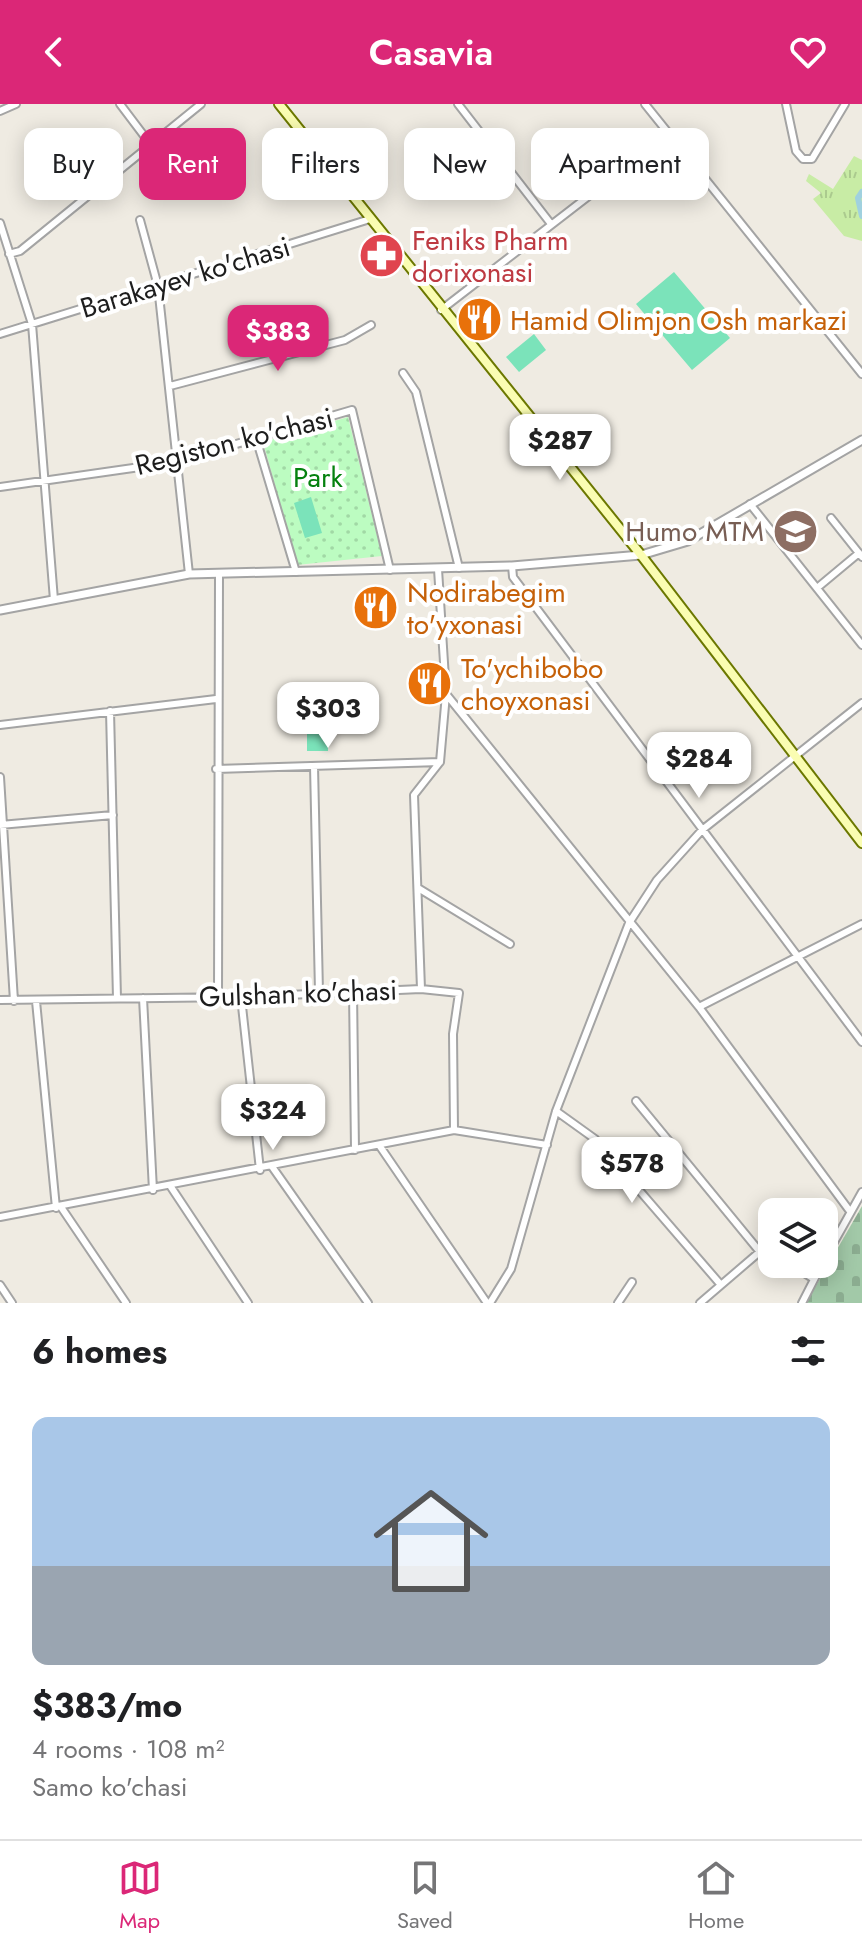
<!DOCTYPE html>
<html lang="en">
<head>
<meta charset="utf-8">
<style>
	:root { --surface:#fff; --page:#f6f6f6; --text:#202124; --muted:#757577; --line:#e0e0e0; --accent:#db2777 }
	body { margin:0; font-family:Jost,sans-serif; background:var(--page); color:var(--text); height:100vh; display:flex; flex-direction:column; font-size:30px; white-space:nowrap }
	* { box-sizing:border-box; margin:0 }
	p { font-size:26px; color:var(--muted) }
	.icon { flex:none; width:44px; height:44px; fill:none; stroke:currentColor; stroke-width:2; stroke-linecap:round; stroke-linejoin:round }
	.map { position:relative; height:1199px; overflow:hidden }
	.panel { display:flex; flex-direction:column; background:var(--surface); flex:1 }
	.panel>* { flex:none }
	.top-card { position:absolute; left:24px; top:24px; width:814px; height:72px; display:flex; gap:16px }
	.tools { position:absolute; left:758px; top:1094px; display:grid; gap:16px }
	.tools a { display:grid; place-items:center; width:80px; height:80px; border-radius:16px; background:var(--surface); box-shadow:0 4px 20px #0003; font-size:40px }
	.price { position:absolute; translate:-50% -68px; padding:0 18px; border-radius:16px; background:#fff; color:#222; font-size:26px; line-height:52px; filter:drop-shadow(0 2px 4px #0008) }
	.price::after { content:''; position:absolute; left:50%; top:48px; width:24px; height:18px; margin-left:-12px; background:inherit; clip-path:polygon(0 0,100% 0,50% 100%) }
	.price.on { background:var(--accent); color:#fff }
	ul { padding:0; list-style:none }
	li { display:grid; align-content:center; gap:16px; height:424px; padding:0 32px }
	li span { display:grid; place-items:center; height:248px; border-radius:16px; color:#555 }
	li>.icon { margin-inline-start:auto }
	span .icon { width:144px; height:144px; fill:#fffc; stroke-width:1 }
	li b { font-size:34px }
	h2 { display:flex; justify-content:space-between; align-items:center; height:96px; padding:0 32px; font-size:34px }
	.tag { padding:0 28px; border-radius:16px; background:var(--surface); box-shadow:0 4px 20px #0003; font-size:28px; line-height:72px }
	.tag.on { background:var(--accent); color:#fff }
	header { display:flex; justify-content:space-between; align-items:center; height:104px; padding:0 32px; background:var(--accent); color:#fff; font-size:36px; font-weight:600 }
	.menu { display:flex; justify-content:space-around; align-items:center; height:112px; border-top:2px solid var(--line); background:var(--surface); font-size:22px; color:var(--muted) }
	.menu a { display:grid; justify-items:center; gap:4px }
	.menu .on { color:var(--accent) }
	.map>svg:first-child { display:block }
	.grass { fill:url(#grass-tufts) }
	.cemetery { fill:url(#cemetery-stones) }
	.park { fill:url(#park-dots) }
	.pitch { fill:#7be3ba }
	.lines { fill:none; stroke-linecap:round; stroke-linejoin:round }
	.canal { stroke:#a0d1df; stroke-width:6 }
	.minor-casing { stroke:#a4a4a4; stroke-width:10 }
	.tertiary-casing { stroke:#a4a4a4; stroke-width:11 }
	.secondary-casing { stroke:#6c7800; stroke-width:12 }
	.minor { stroke:#fff; stroke-width:6 }
	.tertiary { stroke:#fff; stroke-width:7 }
	.secondary { stroke:#fafdb2; stroke-width:8 }
	.labels { text-anchor:middle; stroke-width:8; stroke-linejoin:round; paint-order:stroke }
	.health-label { font-size:28px; fill:#be3a42; stroke:#fff; text-anchor:start }
	.street-label { font-size:28px; fill:#1d1d1d; stroke:#fff }
	.food-label { font-size:28px; fill:#c56008; stroke:#fff; text-anchor:start }
	.park-label { font-size:28px; fill:#05810f; stroke:#fff }
	.education-label { font-size:28px; fill:#785e54; stroke:#fff; text-anchor:end }
</style>
</head>
<body>
<header><svg class="icon" aria-label="back" viewBox="0 0 24 24"><path d="M15 5l-7 7 7 7"/></svg>Casavia<svg class="icon" aria-label="heart" viewBox="0 0 24 24"><path d="M12 20l-8-8c-3-5 5-10 8-4 3-6 11-1 8 4z"/></svg></header>
<div class="map">
<svg width="862" height="1199" viewBox="0 0 862 1199">
	<defs>
		<pattern id="grass-tufts" width="24" height="20" patternUnits="userSpaceOnUse" patternTransform="scale(2)"><rect width="24" height="20" fill="#c8eca5"/><path d="M3 7l-1-3M5 7V3M7 7l1-3M15 17l-1-3M17 17v-4M19 17l1-3" fill="none" stroke="#abca8e"/></pattern>
		<pattern id="cemetery-stones" width="16" height="16" patternUnits="userSpaceOnUse" patternTransform="scale(2)"><rect width="16" height="16" fill="#a2c9a8"/><path d="M2 7V4a2 2 0 0 1 4 0v3zM10 15v-3a2 2 0 0 1 4 0v3z" fill="#8bac90"/></pattern>
		<pattern id="park-dots" width="8" height="8" patternUnits="userSpaceOnUse" patternTransform="scale(2)"><rect width="8" height="8" fill="#bcfcc1"/><path d="M2 2h.1M6 6h.1" fill="none" stroke="#a1d8a5" stroke-width="1.8" stroke-linecap="round"/></pattern>
	</defs>
	<rect width="100%" height="100%" fill="#efebe2"/>
	<!-- grass -->
	<path class="grass" d="M854,52L862,56V137L844,132L813,95L821,89L806,77L809,70L833,85Z"/>
	<!-- cemetery -->
	<path class="cemetery" d="M862,1102V1199H806Z"/>
	<!-- park -->
	<path class="park" d="M348,313L382,452L297,461L263,338Z"/>
	<!-- pitch -->
	<path class="pitch" d="M674,168L730,234L692,266L636,200Z
		M534,230L546,246L519,268L506,253Z
		M311,393L322,429L305,434L294,399Z
		M307,609H328V647H307Z"/>
	<g class="lines">
		<!-- canal -->
		<path class="canal" d="M862,88L858,94L862,112"/>
		<defs>
			<path id="minor" d="M120,0L151,41
				M458,0L551,120
				M645,0L862,270
				M786,0L796,47L803,55H812L845,0
				M0,7L16,0
				M140,116L158,182L189,470
				M0,119L32,220L54,496
				M9,150L20,147L201,0
				M441,206L669,30
				M0,230L370,115
				M403,269L416,288L459,464
				M170,282L345,236L371,221
				M256,334L296,468
				M0,383L175,358L352,306L390,466
				M750,400L862,541
				M831,414L862,453
				M512,462L513,473L862,938
				M438,465L446,590L699,903L849,1106
				M817,484L859,449
				M110,607L117,894
				M0,621L216,595
				M314,662L319,888
				M216,665L440,658
				M0,673L14,897
				M0,721L113,711
				M418,784L510,840
				M421,885L414,691L440,658L446,590
				M353,887L355,1046
				M218,893L219,471
				M241,893L260,1066
				M143,894L153,1086
				M0,896L241,893L421,885L459,889L453,930L454,1026
				M36,897L56,1104
				M699,903L862,820
				M636,997L760,1148
				M556,1007L595,1035L721,1181
				M379,1041L487,1199
				M273,1064L368,1199
				M171,1083L248,1199
				M61,1103L126,1199
				M0,1113L454,1026L547,1041
				M824,1156L862,1088
				M790,1160L814,1175
				M0,1181L12,1199
				M490,1199L511,1165L556,1007L629,819L657,776L702,726L862,599
				M618,1199L632,1178
				M700,1199L770,1139L772,1142
				M802,1199L822,1160"/>
			<path id="tertiary" d="M0,506L189,470L512,462L641,451L688,437L862,336"/>
			<path id="secondary" d="M279,0L641,451L862,739"/>
		</defs>
		<!-- minor casing -->
		<use href="#minor" class="minor-casing"/>
		<!-- tertiary casing -->
		<use href="#tertiary" class="tertiary-casing"/>
		<!-- secondary casing -->
		<use href="#secondary" class="secondary-casing"/>
		<!-- minor -->
		<use href="#minor" class="minor"/>
		<!-- tertiary -->
		<use href="#tertiary" class="tertiary"/>
		<!-- secondary -->
		<use href="#secondary" class="secondary"/>
	</g>
	<!-- icons -->
	<defs>
		<symbol id="pharmacy-disc" viewBox="-11 -11 22 22"><circle r="9.5" fill="#e0444e" stroke="#fff"/><path d="M-2-6h4v4h4v4h-4v4h-4v-4h-4v-4h4Z" fill="#fff"/></symbol>
		<symbol id="restaurant-disc" viewBox="-11 -11 22 22"><circle r="9.5" fill="#e8710a" stroke="#fff"/><path d="M-5-6h1v4h1v-4h1v4h1v-4h1v5L-1.5 .5V6h-2V.5L-5-1ZM5-6V6H3V1.5H1.5Q1.5-4 5-6Z" fill="#fff"/></symbol>
		<symbol id="school-disc" viewBox="-11 -11 22 22"><circle r="9.5" fill="#8d6e63" stroke="#fff"/><path d="M0-5L7-2L0 1L-7-2ZM-4 1L0 2.5L4 1V4Q0 6-4 4Z" fill="#fff"/></symbol>
	</defs>
	<g fill-rule="evenodd">
		<use href="#pharmacy-disc" x="356" y="126" width="51" height="51"/>
		<use href="#restaurant-disc" x="454" y="190" width="51" height="51"/>
		<use href="#school-disc" x="770" y="402" width="51" height="51"/>
		<use href="#restaurant-disc" x="350" y="478" width="51" height="51"/>
		<use href="#restaurant-disc" x="404" y="554" width="51" height="51"/>
	</g>
	<g class="labels">
		<!-- health labels -->
		<g class="health-label">
			<text x="412" y="146">Feniks Pharm<tspan x="412" dy="32">dorixonasi</tspan></text>
		</g>
		<!-- street labels -->
		<g class="street-label">
			<text transform="translate(185 173) rotate(-17)" y="10">Barakayev ko'chasi</text>
			<text transform="translate(234 337) rotate(-14)" y="10">Registon ko'chasi</text>
			<text transform="translate(298 889) rotate(-2)" y="10">Gulshan ko'chasi</text>
		</g>
		<!-- food labels -->
		<g class="food-label">
			<text x="510" y="226">Hamid Olimjon Osh markazi</text>
			<text x="407" y="498">Nodirabegim<tspan x="407" dy="32">to'yxonasi</tspan></text>
			<text x="461" y="574">To'ychibobo<tspan x="461" dy="32">choyxonasi</tspan></text>
		</g>
		<!-- park labels -->
		<g class="park-label">
			<text x="318" y="383">Park</text>
		</g>
		<!-- education labels -->
		<g class="education-label">
			<text x="764" y="437">Humo MTM</text>
		</g>
	</g>
</svg>
<div class="tools">
<a><svg class="icon" aria-label="layers" viewBox="0 0 24 24"><path d="M12 4l9 5-9 5-9-5zM3 14l9 5 9-5"/></svg></a>
</div>
<b class="price on" style="left:278px;top:269px">$383</b>
<b class="price" style="left:560px;top:378px">$287</b>
<b class="price" style="left:328px;top:646px">$303</b>
<b class="price" style="left:699px;top:696px">$284</b>
<b class="price" style="left:273px;top:1048px">$324</b>
<b class="price" style="left:632px;top:1101px">$578</b>
<div class="top-card">
<a class="tag">Buy</a>
<a class="tag on">Rent</a>
<a class="tag">Filters</a>
<a class="tag">New</a>
<a class="tag">Apartment</a>
</div>
</div>
<section class="panel">
<h2>6 homes<svg class="icon" aria-label="filters" viewBox="0 0 24 24"><path d="M4 7h16M4 17h16"/><circle cx="9" cy="7" r="2"/><circle cx="15" cy="17" r="2"/></svg></h2>
<ul>
<li><span style="background:linear-gradient(#a9c7e8 60%,#9aa5b1 0)"><svg class="icon" aria-label="home" viewBox="0 0 24 24"><path d="M3 11l9-7 9 7M6 9v11h12V9"/></svg></span><div><b>$383/mo</b><p>4 rooms · 108 m²</p><p>Samo ko'chasi</p></div></li>
</ul>
</section>
<nav class="menu">
<a class="on"><svg class="icon" aria-label="map" viewBox="0 0 24 24"><path d="M3 6l6-2 6 2 6-2v14l-6 2-6-2-6 2zM9 4v14M15 6v14"/></svg>Map</a>
<a><svg class="icon" aria-label="saved" viewBox="0 0 24 24"><path d="M7 4h10v16l-5-4-5 4z"/></svg>Saved</a>
<a><svg class="icon" aria-label="home" viewBox="0 0 24 24"><path d="M3 11l9-7 9 7M6 9v11h12V9"/></svg>Home</a>
</nav>
</body>
</html>
